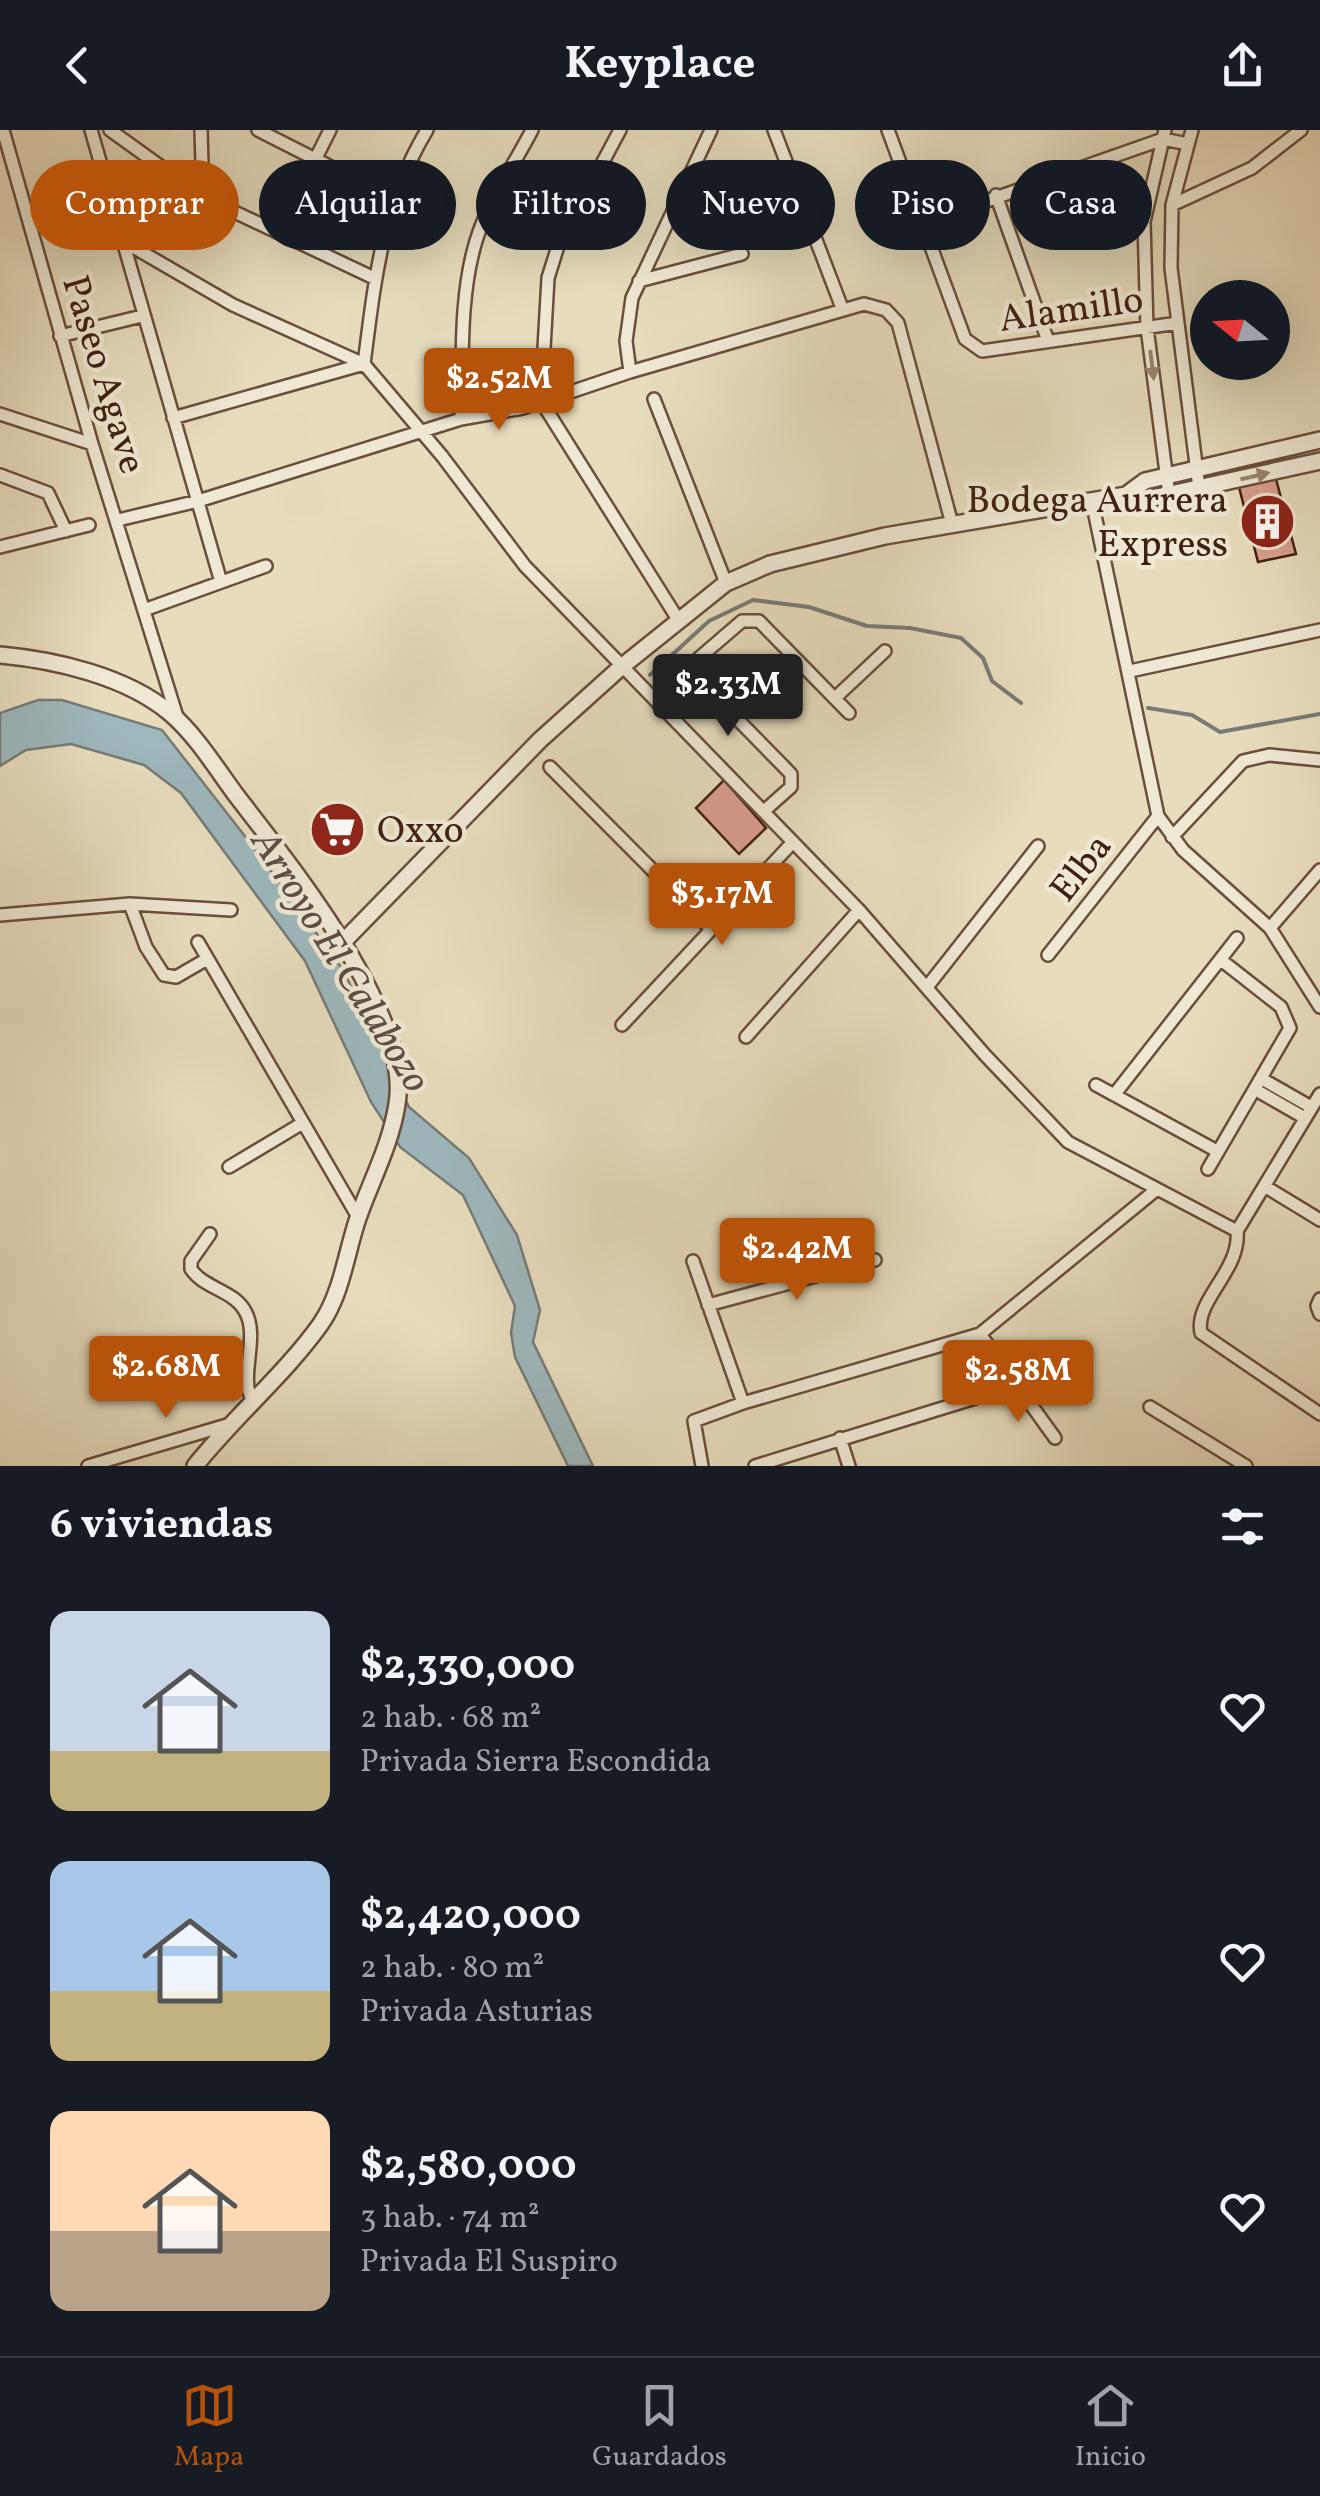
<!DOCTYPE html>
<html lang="es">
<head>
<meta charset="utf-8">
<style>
	:root { --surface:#171b24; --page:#242831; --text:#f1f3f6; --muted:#9ea1a6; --line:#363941; --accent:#b45309 }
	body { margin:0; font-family:Vollkorn,serif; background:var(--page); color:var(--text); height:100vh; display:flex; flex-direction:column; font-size:38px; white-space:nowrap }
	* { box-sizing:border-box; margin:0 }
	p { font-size:32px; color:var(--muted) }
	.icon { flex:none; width:55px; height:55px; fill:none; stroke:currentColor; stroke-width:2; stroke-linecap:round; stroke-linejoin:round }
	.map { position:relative; height:1336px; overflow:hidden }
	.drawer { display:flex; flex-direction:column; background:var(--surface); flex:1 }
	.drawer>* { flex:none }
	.banner { position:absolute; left:30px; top:30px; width:1260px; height:90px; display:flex; gap:20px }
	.needle { width:65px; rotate:288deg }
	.fabs { position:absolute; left:1190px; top:150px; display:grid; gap:20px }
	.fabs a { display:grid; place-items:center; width:100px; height:100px; border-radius:50%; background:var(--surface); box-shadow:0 10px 40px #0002; font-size:50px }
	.price { position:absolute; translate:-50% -85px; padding:0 22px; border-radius:10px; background:var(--accent); color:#fff; font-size:32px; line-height:65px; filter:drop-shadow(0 2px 5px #0008) }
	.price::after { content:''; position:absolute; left:50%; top:60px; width:30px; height:22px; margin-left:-15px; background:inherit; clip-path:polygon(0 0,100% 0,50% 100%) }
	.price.active { background:#222; color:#fff }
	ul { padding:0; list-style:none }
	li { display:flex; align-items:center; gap:30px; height:250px; padding:0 50px }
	li span { display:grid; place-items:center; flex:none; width:280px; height:200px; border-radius:20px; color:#555 }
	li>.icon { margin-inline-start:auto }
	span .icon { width:120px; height:120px; fill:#fffc; stroke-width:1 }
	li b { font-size:42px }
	h2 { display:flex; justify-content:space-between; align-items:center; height:120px; padding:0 50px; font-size:42px }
	.pill { padding:0 35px; border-radius:45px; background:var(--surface); box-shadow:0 10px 40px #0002; font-size:35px; line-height:90px }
	.pill.active { background:var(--accent); color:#fff }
	header { display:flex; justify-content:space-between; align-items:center; height:130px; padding:0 50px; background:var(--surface); font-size:45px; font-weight:700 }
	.menu { display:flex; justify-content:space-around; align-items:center; height:140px; border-top:2px solid var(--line); background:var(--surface); font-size:28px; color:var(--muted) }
	.menu a { display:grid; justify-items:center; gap:5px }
	.menu .active { color:var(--accent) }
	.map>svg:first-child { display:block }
	.water { fill:#9db8bd; stroke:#787b78; stroke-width:2.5 }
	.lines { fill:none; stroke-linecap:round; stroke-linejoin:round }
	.stream { stroke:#787b78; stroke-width:4 }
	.building { fill:#da9f90; stroke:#402011; stroke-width:2.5 }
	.minor-casing { stroke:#6a4f3c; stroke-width:16 }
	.tertiary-casing { stroke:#6a4f3c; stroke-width:20 }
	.minor { stroke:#efe9d4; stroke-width:11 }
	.tertiary { stroke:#efe9d4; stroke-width:15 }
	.oneway { fill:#988472 }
	.labels { text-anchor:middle; stroke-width:9; stroke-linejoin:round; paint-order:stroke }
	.street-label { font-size:38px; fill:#402011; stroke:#efe9d4 }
	.poi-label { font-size:38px; fill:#402011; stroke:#efe9d4; text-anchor:end }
	.water-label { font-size:40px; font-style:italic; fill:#5c4e45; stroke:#efe9d4 }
</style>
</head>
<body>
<header><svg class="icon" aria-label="back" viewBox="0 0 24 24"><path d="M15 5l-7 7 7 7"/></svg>Keyplace<svg class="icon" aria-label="share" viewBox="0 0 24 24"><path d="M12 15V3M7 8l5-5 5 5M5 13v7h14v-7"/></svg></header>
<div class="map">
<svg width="1320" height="1336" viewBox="0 0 1320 1336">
	<rect width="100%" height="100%" fill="#e7ddbd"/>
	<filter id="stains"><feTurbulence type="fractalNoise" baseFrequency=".002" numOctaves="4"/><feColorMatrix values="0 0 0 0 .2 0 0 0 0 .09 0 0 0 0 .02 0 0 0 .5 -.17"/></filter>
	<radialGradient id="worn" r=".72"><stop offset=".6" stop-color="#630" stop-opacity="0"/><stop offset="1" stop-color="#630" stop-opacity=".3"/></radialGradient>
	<!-- water -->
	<path class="water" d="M38,570H62L162,600L255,719L343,840L409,977L469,1028L517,1105L540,1180L533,1212L593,1336H568L515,1227L511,1203L515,1176L463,1065L400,1017L371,972L305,831L181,663L144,635L71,614L26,620L0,636V583Z"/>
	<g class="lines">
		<!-- stream -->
		<path class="stream" d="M650,545L709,491L753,470L809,477L867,496L910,498L961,508L983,528L992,551L1021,573
			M1148,578L1192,585L1220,602L1320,584"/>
	</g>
	<!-- building -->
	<path class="building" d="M1276,349L1296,424L1258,432L1239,357Z
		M724,650L766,698L739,724L696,678Z"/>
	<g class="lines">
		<defs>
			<path id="minor" d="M3,0L92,314L178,590
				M91,0L221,452
				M110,0L203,67L374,148
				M201,0L203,67
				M258,0L392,68
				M427,0C382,75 375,149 364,234L442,326L525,436L859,780L985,925L1068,1012L1237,1101C1241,1141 1194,1170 1201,1203L1320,1284
				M620,0L558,116L548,148L541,271L679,491
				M774,0L842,178
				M888,0L965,209L982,221L1178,193
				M1165,0L1144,92L1147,198L1169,365
				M1192,0L1172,75L1171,138L1199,358
				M316,28L330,0
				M996,65L1048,211
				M1172,75L1252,38L1301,0
				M924,93L1163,9L1188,14
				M121,110L233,175L364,234
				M639,151L742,124
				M60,206L142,186
				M630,242L626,211L632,168L711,0
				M654,269L726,453
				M0,284L92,314
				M173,288L364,234
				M461,289C463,231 459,167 476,111C488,71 513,37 532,0
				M0,345L48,363L66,401
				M1092,371L1158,686L1183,720L1270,798L1320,877
				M118,390L198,371L461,289L523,278L630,242L864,174L886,180L898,193L952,394
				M0,417L89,395
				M144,480L266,436
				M1130,541L1320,500
				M835,568L885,521
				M550,637L711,799
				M764,681L791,657V644L698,549L695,538L699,528L742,491H759L849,583
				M1172,707L1243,631L1269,625L1320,630
				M130,774L146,817L164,845L176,847L207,829
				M0,785L130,774L231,780
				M1270,798L1320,740
				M198,812L358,1087
				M1048,825L1158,686
				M927,857L1038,716
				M622,895L792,713
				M746,907L859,780
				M1262,949L1311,977
				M1096,955L1217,1021
				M1256,960L1305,988
				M1114,965L1237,808
				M229,1037L301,994
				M1208,1039L1290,898L1281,877L1221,830
				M1266,1057L1320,1090
				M1237,1101L1320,964
				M210,1104L191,1131V1139C204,1159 235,1160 246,1183C259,1208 239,1248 252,1269
				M693,1131L743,1273
				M1320,1169L1317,1176L1320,1184
				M708,1175L875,1130
				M980,1204L1055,1308
				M1150,1277L1246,1336
				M840,1308L849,1336
				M88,1336L227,1295
				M702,1336L694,1291L743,1273L980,1204L1157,1059
				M755,1336L1014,1256"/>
			<path id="tertiary" d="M1126,365L1148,369L1320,331
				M0,525C55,530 126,546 170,583C196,605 216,638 236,665C289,734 412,884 397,974C391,1014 371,1051 358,1088C346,1123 342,1164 320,1195C284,1245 234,1287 195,1336
				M343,812L540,610L620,538L726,453L770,434L885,406L1126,365L1145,351L1320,310"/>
		</defs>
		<!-- minor casing -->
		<use href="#minor" class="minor-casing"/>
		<!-- tertiary casing -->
		<use href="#tertiary" class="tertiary-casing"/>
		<!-- minor -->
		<use href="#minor" class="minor"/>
		<!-- tertiary -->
		<use href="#tertiary" class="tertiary"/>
	</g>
	<!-- one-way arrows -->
	<defs><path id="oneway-solid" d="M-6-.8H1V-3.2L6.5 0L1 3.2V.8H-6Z" transform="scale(2.5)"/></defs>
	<g class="oneway">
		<use href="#oneway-solid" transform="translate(1152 235) rotate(83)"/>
		<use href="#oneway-solid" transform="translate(1255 346) rotate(-13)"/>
	</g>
	<!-- icons -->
	<defs>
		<symbol id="building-disc" viewBox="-11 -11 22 22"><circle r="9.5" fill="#8f2418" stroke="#efe9d4"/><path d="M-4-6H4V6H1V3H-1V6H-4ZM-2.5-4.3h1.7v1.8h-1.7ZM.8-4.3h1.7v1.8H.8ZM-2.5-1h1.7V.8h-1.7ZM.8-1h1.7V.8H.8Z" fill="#fff"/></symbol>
		<symbol id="supermarket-disc" viewBox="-11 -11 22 22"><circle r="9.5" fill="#8f2418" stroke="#efe9d4"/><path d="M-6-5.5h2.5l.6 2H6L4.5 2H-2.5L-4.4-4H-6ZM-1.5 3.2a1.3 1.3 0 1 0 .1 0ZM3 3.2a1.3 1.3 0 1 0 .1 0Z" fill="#fff"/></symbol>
	</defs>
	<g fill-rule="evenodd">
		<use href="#building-disc" x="1236" y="360" width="63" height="63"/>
		<use href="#supermarket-disc" x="306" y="668" width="63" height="63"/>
	</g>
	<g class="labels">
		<!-- street labels -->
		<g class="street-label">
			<text transform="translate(1071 178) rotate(-8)" y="13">Alamillo</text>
			<text transform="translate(105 244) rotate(73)" y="13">Paseo Agave</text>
			<text transform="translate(1080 737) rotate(-52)" y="13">Elba</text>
		</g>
		<!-- poi labels -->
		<g class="poi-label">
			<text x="1228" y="382">Bodega Aurrera<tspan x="1228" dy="44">Express</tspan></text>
			<text x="377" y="712" text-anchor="start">Oxxo</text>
		</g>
		<!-- water labels -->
		<g class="water-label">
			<text transform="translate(342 830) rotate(58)" y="14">Arroyo El Calabozo</text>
		</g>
	</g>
	<rect width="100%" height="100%" filter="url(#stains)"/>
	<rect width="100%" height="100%" fill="url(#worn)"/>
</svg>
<div class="fabs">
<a><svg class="needle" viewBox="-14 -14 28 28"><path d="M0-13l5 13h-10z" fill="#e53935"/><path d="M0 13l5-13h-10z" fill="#9ea1a6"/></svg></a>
</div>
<b class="price" style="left:499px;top:303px">$2.52M</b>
<b class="price active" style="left:728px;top:609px">$2.33M</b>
<b class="price" style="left:722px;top:818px">$3.17M</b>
<b class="price" style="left:797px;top:1173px">$2.42M</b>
<b class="price" style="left:166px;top:1291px">$2.68M</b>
<b class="price" style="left:1018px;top:1295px">$2.58M</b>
<div class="banner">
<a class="pill active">Comprar</a>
<a class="pill">Alquilar</a>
<a class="pill">Filtros</a>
<a class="pill">Nuevo</a>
<a class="pill">Piso</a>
<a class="pill">Casa</a>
</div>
</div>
<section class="drawer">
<h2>6 viviendas<svg class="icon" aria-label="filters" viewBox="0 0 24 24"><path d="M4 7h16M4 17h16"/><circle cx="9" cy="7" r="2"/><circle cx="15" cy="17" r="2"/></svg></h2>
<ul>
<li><span style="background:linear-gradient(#c9d6e8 70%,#c2b280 0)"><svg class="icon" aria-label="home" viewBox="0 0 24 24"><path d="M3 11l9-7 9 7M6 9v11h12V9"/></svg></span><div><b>$2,330,000</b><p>2 hab. · 68 m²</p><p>Privada Sierra Escondida</p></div><svg class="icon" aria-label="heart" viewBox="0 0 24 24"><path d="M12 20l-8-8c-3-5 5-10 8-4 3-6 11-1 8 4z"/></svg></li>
<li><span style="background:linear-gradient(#a9c7e8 65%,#c2b280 0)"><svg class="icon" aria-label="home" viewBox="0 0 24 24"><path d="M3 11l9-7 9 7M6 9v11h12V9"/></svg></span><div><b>$2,420,000</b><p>2 hab. · 80 m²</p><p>Privada Asturias</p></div><svg class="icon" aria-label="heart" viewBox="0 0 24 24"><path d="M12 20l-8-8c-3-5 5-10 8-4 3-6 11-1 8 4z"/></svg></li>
<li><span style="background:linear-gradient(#ffd9b3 60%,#b9a48a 0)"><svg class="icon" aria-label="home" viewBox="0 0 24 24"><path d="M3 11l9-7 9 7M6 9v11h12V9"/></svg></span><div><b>$2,580,000</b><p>3 hab. · 74 m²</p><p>Privada El Suspiro</p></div><svg class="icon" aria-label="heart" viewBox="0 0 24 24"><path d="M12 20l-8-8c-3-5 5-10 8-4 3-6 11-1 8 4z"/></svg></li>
</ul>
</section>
<nav class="menu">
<a class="active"><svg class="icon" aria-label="map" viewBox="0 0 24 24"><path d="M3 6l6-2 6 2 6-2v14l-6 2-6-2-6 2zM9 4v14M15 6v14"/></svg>Mapa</a>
<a><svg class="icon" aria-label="saved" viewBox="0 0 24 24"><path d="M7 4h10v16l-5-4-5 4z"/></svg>Guardados</a>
<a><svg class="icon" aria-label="home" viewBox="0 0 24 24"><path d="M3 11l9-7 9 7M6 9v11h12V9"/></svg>Inicio</a>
</nav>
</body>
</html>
